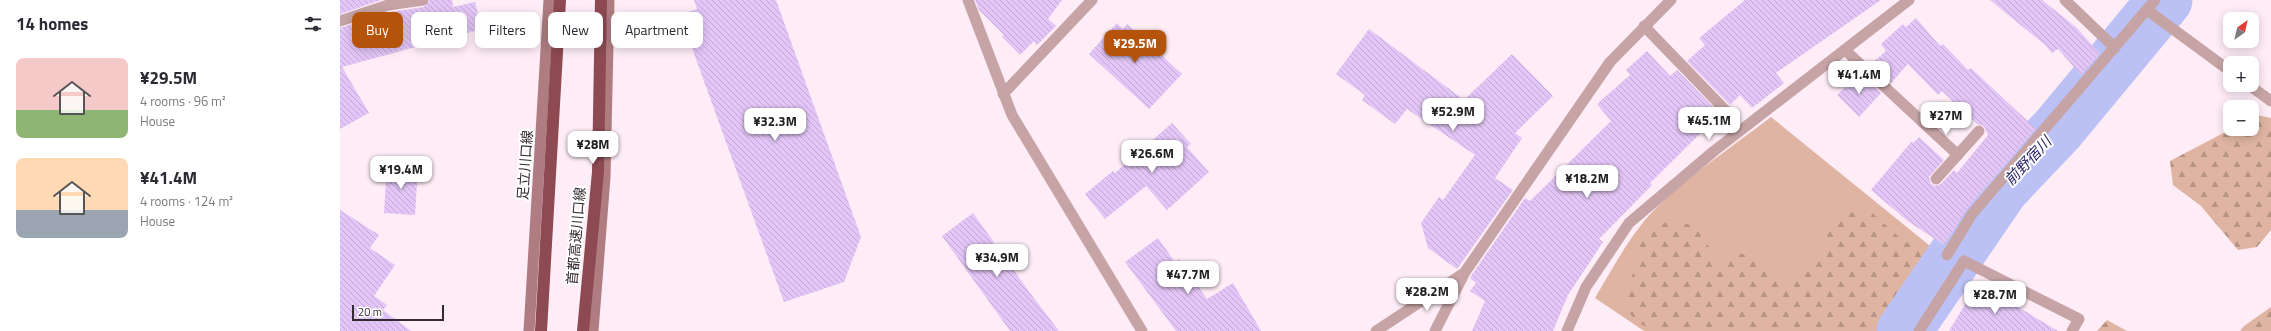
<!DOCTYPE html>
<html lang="en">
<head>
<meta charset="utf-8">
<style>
	:root { --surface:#fff; --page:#f2f2f3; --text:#2b2b33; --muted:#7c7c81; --accent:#b45309 }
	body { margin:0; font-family:"Titillium Web","Noto Sans JP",sans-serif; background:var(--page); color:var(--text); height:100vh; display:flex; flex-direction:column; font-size:15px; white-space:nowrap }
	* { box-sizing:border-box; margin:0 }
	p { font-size:13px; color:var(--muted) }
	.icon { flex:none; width:22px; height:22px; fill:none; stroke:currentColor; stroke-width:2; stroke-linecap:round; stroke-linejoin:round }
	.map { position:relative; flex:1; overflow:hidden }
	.details { display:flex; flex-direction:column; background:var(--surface); width:340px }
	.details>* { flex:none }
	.guide { position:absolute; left:12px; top:12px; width:380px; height:36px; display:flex; gap:8px }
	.needle { width:26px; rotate:34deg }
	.buttons { position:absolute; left:1883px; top:12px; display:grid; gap:8px }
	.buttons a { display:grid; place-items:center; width:36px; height:36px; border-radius:8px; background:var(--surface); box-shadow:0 2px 10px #0003; font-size:20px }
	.scale { position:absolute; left:12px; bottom:10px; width:92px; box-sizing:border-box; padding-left:4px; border:2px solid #352a31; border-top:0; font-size:11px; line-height:14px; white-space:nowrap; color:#352a31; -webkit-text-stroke:3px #fff; paint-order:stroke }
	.price { position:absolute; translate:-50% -34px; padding:0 9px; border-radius:8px; background:#fff; color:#222; font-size:13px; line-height:26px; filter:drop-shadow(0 1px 2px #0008) }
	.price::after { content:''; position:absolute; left:50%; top:24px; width:12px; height:9px; margin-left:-6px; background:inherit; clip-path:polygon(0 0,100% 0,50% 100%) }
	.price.active { background:var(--accent); color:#fff }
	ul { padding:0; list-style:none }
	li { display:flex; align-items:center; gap:12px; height:100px; padding:0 16px }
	li span { display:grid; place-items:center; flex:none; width:112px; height:80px; border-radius:8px; color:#555 }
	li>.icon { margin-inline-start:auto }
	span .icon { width:48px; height:48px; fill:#fffc; stroke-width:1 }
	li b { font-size:17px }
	h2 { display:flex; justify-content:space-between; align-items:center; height:48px; padding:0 16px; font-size:17px }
	.chip { padding:0 14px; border-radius:8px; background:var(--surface); box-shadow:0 2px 10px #0003; font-size:14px; line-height:36px }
	.chip.active { background:var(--accent); color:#fff }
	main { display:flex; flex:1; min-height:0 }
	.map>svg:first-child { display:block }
	.green { fill:#dfb4a2 }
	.forest { fill:url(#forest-firs) }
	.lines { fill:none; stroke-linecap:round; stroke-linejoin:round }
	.river { stroke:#bcc1f5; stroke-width:55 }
	.building { fill:url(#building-back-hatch) }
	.service { stroke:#c6a4a6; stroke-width:11 }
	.minor { stroke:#c6a4a6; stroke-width:11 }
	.secondary { stroke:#af7d81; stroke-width:11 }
	.motorway { stroke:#8d4a52; stroke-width:12 }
	.labels { text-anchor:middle; stroke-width:4; stroke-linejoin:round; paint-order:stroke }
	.street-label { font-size:14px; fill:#352a31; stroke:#fff }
	.water-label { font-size:15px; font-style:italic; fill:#251d65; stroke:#fff }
</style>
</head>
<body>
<main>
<section class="details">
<h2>14 homes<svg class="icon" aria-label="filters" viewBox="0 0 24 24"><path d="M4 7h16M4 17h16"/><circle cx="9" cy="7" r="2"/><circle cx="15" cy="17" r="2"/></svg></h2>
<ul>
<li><span style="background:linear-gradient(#f6c9c9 65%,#8fb573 0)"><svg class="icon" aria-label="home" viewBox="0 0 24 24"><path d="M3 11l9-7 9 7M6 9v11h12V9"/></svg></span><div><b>¥29.5M</b><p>4 rooms · 96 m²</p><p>House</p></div></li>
<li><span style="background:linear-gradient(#ffd9b3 65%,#9aa5b1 0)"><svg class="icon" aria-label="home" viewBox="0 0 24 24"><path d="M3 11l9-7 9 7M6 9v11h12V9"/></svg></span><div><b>¥41.4M</b><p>4 rooms · 124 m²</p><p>House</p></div></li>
</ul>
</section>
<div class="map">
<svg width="1931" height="331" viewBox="0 0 1931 331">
	<defs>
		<pattern id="forest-firs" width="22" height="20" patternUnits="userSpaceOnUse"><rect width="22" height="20" fill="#dfb4a2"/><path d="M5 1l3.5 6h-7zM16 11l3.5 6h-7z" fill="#b69385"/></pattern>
		<pattern id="building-back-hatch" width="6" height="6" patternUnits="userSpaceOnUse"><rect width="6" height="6" fill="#e3c6f7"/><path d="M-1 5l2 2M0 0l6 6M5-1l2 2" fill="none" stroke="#c3aad4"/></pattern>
	</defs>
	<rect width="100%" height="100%" fill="#feecf6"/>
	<!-- green -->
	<path class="green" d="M1431,117L1600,254L1607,264L1566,331H1304L1255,298C1273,268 1290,235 1314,210C1349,175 1392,147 1431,117Z"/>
	<!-- forest -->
	<path class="forest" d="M1916,115L1931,118V230L1917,247L1898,250L1861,206L1833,185L1830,161L1891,129H1912V117Z
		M1528,209L1559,237L1577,249L1591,253L1600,267L1553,331H1316L1300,324L1287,311V285L1296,268L1299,246L1310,228L1332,220L1354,226L1377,258L1401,254L1413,255L1430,280L1448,279L1479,261C1491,224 1487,217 1528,209Z
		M1931,307V331H1900L1904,326Z
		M1767,320L1787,331H1757Z"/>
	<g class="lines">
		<!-- river -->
		<path class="river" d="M1564,331L1662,188L1718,129L1825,0"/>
	</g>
	<!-- building -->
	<path class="building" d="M0,0H41L0,14Z
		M90,0H112L113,7L135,2L142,29L2,67L29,113L0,129V28L50,12L84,7Z
		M354,0H436L521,237L504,282L444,302L340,15L357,9Z
		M635,0H722L708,19L716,26L697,45L694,41L680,55L662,37L664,35L639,10Z
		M1405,0H1541L1436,73L1444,83L1412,108L1400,95L1390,105L1347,61L1365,45L1359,38Z
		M1650,0H1702L1737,28L1760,54L1741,75L1718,49L1712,53L1705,45Z
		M1576,18L1600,46L1603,44L1628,70L1631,68L1696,129L1627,209L1604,245L1569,222L1531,190L1572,141L1573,143L1579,137L1604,160L1589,177L1591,184L1595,186L1601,184L1614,170L1617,173L1648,135L1644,126L1637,124L1602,91L1598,95L1568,64L1551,83L1531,64L1546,51L1541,44L1563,24L1566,27Z
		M777,23L783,29L787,24L842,74L809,109L749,54Z
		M1029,29L1124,100L1172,54L1213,96L1175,133L1182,138L1155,178L1173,190L1117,269L1088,248L1081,223L1099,197L1103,200L1135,155L1067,109L1055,124L1022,100L1025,95L996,74Z
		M1307,51L1330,76L1337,70L1380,114L1310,183L1312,185L1259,239L1263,242L1228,295L1213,331H1132L1145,301L1130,291L1136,283L1130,278L1131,276L1185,198L1190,201L1271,121L1257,104L1290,75L1286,70Z
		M1520,74L1541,93L1519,117L1497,95Z
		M832,123L851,144L847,147L869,172L827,210L806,186L765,219L745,194L773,171L775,173Z
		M47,164L78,166L75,215L44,213Z
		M0,210L39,235L30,248L55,265L34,296L47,305L43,310L71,331H0Z
		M633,213L690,293L719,331H670L650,303L602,236Z
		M818,238L835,262L839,259L867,299L893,283L921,331H836L785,262Z
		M1638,283L1718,331H1609Z"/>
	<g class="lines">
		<!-- service -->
		<path class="service" d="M628,0L672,115L802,331
			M1807,10L1890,71
			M0,21L48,5L83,0
			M1304,26L1390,115
			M1505,50L1618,155
			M1909,85L1931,101
			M663,94L752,0
			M1596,179L1639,131
			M1607,255L1632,214L1815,0
			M1579,331L1624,261L1739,319L1732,331"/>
		<!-- minor -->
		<path class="minor" d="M1725,0L1775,48
			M1036,331L1124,273
			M1095,331L1125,272L1270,62L1331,0
			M1227,331L1246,287L1289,223L1374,151L1569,0"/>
		<!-- secondary -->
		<path class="secondary" d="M189,331L209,0
			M253,331L265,177L269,0"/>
		<!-- motorway -->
		<path class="motorway" d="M201,331L220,0
			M243,331L258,172L261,0"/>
	</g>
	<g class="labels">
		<!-- street labels -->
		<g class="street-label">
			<text transform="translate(185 165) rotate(-86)" y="5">足立川口線</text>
			<text transform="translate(236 236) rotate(-85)" y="5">首都高速川口線</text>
		</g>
		<!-- water labels -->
		<g class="water-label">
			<text transform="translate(1688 161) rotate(-47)" y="5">前野宿川</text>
		</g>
	</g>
</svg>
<div class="buttons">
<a><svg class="needle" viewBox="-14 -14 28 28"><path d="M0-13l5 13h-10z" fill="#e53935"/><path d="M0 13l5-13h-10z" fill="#7c7c81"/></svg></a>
<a>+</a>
<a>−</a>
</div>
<div class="scale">20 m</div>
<b class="price active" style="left:795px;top:64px">¥29.5M</b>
<b class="price" style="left:1519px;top:95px">¥41.4M</b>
<b class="price" style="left:1113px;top:132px">¥52.9M</b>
<b class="price" style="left:1606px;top:136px">¥27M</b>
<b class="price" style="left:1369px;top:141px">¥45.1M</b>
<b class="price" style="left:435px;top:142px">¥32.3M</b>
<b class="price" style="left:253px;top:165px">¥28M</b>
<b class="price" style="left:812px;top:174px">¥26.6M</b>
<b class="price" style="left:61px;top:190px">¥19.4M</b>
<b class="price" style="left:1247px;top:199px">¥18.2M</b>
<b class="price" style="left:657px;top:278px">¥34.9M</b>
<b class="price" style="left:848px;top:295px">¥47.7M</b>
<b class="price" style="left:1087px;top:312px">¥28.2M</b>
<b class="price" style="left:1655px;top:315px">¥28.7M</b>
<div class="guide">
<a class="chip active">Buy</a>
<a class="chip">Rent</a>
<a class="chip">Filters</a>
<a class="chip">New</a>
<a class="chip">Apartment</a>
</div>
</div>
</main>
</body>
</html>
